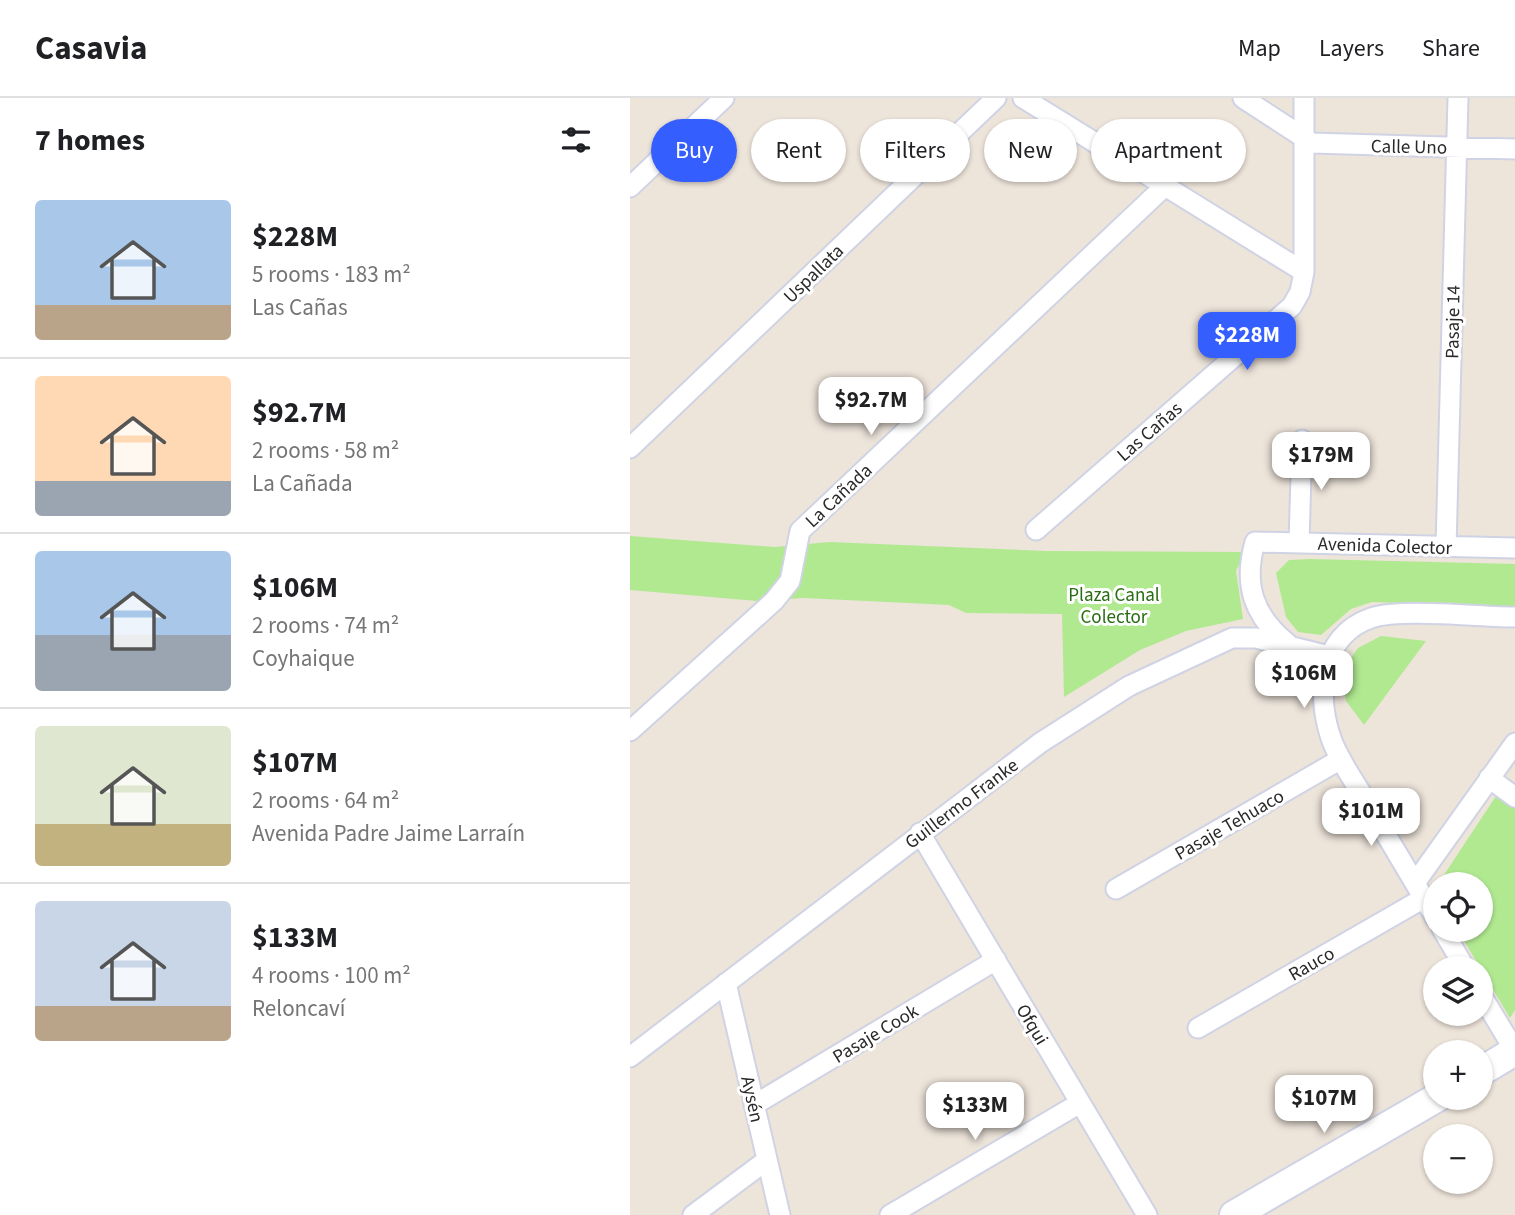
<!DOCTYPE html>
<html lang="en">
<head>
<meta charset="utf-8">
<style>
	:root { --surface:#fff; --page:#f2f2f2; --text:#202124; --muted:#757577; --line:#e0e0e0; --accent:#355eff }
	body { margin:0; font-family:"Source Sans 3",sans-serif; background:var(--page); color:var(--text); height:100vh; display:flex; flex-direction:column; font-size:26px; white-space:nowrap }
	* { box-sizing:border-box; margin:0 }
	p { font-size:23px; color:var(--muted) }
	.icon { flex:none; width:38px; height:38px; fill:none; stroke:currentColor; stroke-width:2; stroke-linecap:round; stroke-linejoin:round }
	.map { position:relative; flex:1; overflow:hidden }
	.sheet { display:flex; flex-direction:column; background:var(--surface); width:630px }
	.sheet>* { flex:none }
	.guide { position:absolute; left:21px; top:21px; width:665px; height:63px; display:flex; gap:14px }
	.controls { position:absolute; left:793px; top:774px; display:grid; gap:14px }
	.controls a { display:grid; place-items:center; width:70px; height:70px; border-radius:50%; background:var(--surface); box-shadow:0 2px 5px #0004; font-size:35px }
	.price { position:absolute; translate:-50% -60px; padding:0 16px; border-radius:14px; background:#fff; color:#222; font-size:23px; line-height:46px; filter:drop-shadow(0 2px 4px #0008) }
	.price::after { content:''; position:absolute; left:50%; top:42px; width:21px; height:16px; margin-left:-10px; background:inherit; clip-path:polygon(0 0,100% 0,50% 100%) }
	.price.current { background:var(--accent); color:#fff }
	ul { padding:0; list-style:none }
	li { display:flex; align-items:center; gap:21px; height:175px; padding:0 35px }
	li+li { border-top:2px solid var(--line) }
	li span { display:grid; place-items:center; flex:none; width:196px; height:140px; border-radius:7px; color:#555 }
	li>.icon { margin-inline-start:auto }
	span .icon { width:84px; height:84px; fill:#fffc; stroke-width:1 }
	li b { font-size:30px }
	h2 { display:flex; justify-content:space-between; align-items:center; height:84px; padding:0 35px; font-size:30px }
	.pill { padding:0 24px; border-radius:32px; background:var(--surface); box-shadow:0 2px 5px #0004; font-size:24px; line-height:63px }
	.pill.current { background:var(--accent); color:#fff }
	header { display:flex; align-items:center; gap:42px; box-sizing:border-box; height:98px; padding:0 35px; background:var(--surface); border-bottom:2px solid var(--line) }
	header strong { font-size:33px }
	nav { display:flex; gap:38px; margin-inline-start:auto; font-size:24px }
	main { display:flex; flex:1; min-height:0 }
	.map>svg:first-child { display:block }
	.green { fill:#b1e991 }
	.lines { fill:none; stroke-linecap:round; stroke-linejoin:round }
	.street-casing { stroke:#cfd3e4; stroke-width:23 }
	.secondary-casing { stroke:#cfd3e4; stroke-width:32 }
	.street { stroke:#fff; stroke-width:19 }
	.secondary { stroke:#fff; stroke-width:28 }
	.labels { text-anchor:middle; stroke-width:6; stroke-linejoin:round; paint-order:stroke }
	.street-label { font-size:19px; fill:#292929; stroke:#fff }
	.park-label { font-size:19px; fill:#286c13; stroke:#fff }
</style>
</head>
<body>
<header>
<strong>Casavia</strong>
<nav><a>Map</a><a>Layers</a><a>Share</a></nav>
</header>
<main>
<section class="sheet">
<h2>7 homes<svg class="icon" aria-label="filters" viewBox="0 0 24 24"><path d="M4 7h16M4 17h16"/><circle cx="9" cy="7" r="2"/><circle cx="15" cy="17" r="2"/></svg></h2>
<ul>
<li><span style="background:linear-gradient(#a9c7e8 75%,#b9a48a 0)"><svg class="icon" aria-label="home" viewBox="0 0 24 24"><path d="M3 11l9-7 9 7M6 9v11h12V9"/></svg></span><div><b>$228M</b><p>5 rooms · 183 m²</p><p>Las Cañas</p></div></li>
<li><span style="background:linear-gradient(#ffd9b3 75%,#9aa5b1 0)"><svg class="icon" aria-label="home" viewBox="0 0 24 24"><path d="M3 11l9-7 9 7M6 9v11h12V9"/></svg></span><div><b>$92.7M</b><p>2 rooms · 58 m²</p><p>La Cañada</p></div></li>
<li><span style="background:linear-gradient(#a9c7e8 60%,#9aa5b1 0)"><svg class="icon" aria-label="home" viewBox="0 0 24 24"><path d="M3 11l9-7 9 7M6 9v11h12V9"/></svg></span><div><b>$106M</b><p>2 rooms · 74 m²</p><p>Coyhaique</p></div></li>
<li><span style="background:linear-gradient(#dfe7d0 70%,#c2b280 0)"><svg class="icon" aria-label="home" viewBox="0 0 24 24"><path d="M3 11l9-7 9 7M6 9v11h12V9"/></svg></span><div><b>$107M</b><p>2 rooms · 64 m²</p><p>Avenida Padre Jaime Larraín</p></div></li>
<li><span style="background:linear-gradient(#c9d6e8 75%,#b9a48a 0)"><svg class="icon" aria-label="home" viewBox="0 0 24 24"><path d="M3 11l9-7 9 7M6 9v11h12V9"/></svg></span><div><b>$133M</b><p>4 rooms · 100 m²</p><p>Reloncaví</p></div></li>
</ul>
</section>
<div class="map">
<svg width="885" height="1117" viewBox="0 0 885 1117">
	<rect width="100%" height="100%" fill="#ede4da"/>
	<!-- green -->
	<path class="green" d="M0,438L145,449L199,444L416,453L615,454L606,473L613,521L556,533L510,552L434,599L432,516L336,515L319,507L174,500L127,503L0,492Z
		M680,461L885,466V509L742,504L721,511L691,537L668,534L656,519L646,475L659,462Z
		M751,538L796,543L734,627L716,603L711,574L728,550Z
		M868,695L885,708V912L880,920L827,831H850V786H808Z"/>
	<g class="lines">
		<defs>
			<path id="street" d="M393,0L674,174
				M613,0L682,45L885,51
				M0,89L94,0
				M0,350L366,0
				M406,432L662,208L670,194L674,174V0
				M669,445L672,342
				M816,449L828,0
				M658,546C623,518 613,486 625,444L885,450
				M0,633L144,503L160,483L170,433L535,88
				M859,680L885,699
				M290,735L517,1117
				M785,785L885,645
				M486,791L711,661
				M805,819C783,782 761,745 739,708C727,687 711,666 702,643C686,599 689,538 741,520C770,510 850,519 885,519
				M812,831L835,870
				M96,885L150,1117
				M850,895L885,953
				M568,930L794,800
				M0,959L410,645L499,588L602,540H626L699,558
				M124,1007L366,862
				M63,1117L137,1062
				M260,1117L450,1005"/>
			<path id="secondary" d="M850,974L885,953
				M604,1117L808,999"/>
		</defs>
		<!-- street casing -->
		<use href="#street" class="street-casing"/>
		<!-- secondary casing -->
		<use href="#secondary" class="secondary-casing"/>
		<!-- street -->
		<use href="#street" class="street"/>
		<!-- secondary -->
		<use href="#secondary" class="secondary"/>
	</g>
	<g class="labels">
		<!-- street labels -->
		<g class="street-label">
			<text transform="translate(779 48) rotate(1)" y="7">Calle Uno</text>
			<text transform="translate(183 175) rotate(-44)" y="7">Uspallata</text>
			<text transform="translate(822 224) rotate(-89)" y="7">Pasaje 14</text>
			<text transform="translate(519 333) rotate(-41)" y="7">Las Cañas</text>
			<text transform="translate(208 397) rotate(-43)" y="7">La Cañada</text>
			<text transform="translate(755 447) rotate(2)" y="7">Avenida Colector</text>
			<text transform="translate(331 705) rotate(-37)" y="7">Guillermo Franke</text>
			<text transform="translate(599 726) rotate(-30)" y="7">Pasaje Tehuaco</text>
			<text transform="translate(681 865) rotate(-30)" y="7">Rauco</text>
			<text transform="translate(403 926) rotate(59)" y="7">Ofqui</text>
			<text transform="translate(245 935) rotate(-31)" y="7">Pasaje Cook</text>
			<text transform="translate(123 1001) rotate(77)" y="7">Aysén</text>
		</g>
		<!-- park labels -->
		<g class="park-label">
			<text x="484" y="503">Plaza Canal<tspan x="484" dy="22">Colector</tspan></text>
		</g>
	</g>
</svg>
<div class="controls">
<a><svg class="icon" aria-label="locate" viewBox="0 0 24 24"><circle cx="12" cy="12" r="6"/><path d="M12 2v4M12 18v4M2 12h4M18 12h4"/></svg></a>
<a><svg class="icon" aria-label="layers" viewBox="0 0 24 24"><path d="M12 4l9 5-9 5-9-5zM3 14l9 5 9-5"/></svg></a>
<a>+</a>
<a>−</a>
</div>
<b class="price current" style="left:617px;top:274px">$228M</b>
<b class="price" style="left:241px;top:339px">$92.7M</b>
<b class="price" style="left:691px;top:394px">$179M</b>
<b class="price" style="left:674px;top:612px">$106M</b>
<b class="price" style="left:741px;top:750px">$101M</b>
<b class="price" style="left:694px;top:1037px">$107M</b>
<b class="price" style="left:345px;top:1044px">$133M</b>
<div class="guide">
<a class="pill current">Buy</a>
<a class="pill">Rent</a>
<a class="pill">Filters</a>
<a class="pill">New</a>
<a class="pill">Apartment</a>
</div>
</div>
</main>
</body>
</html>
